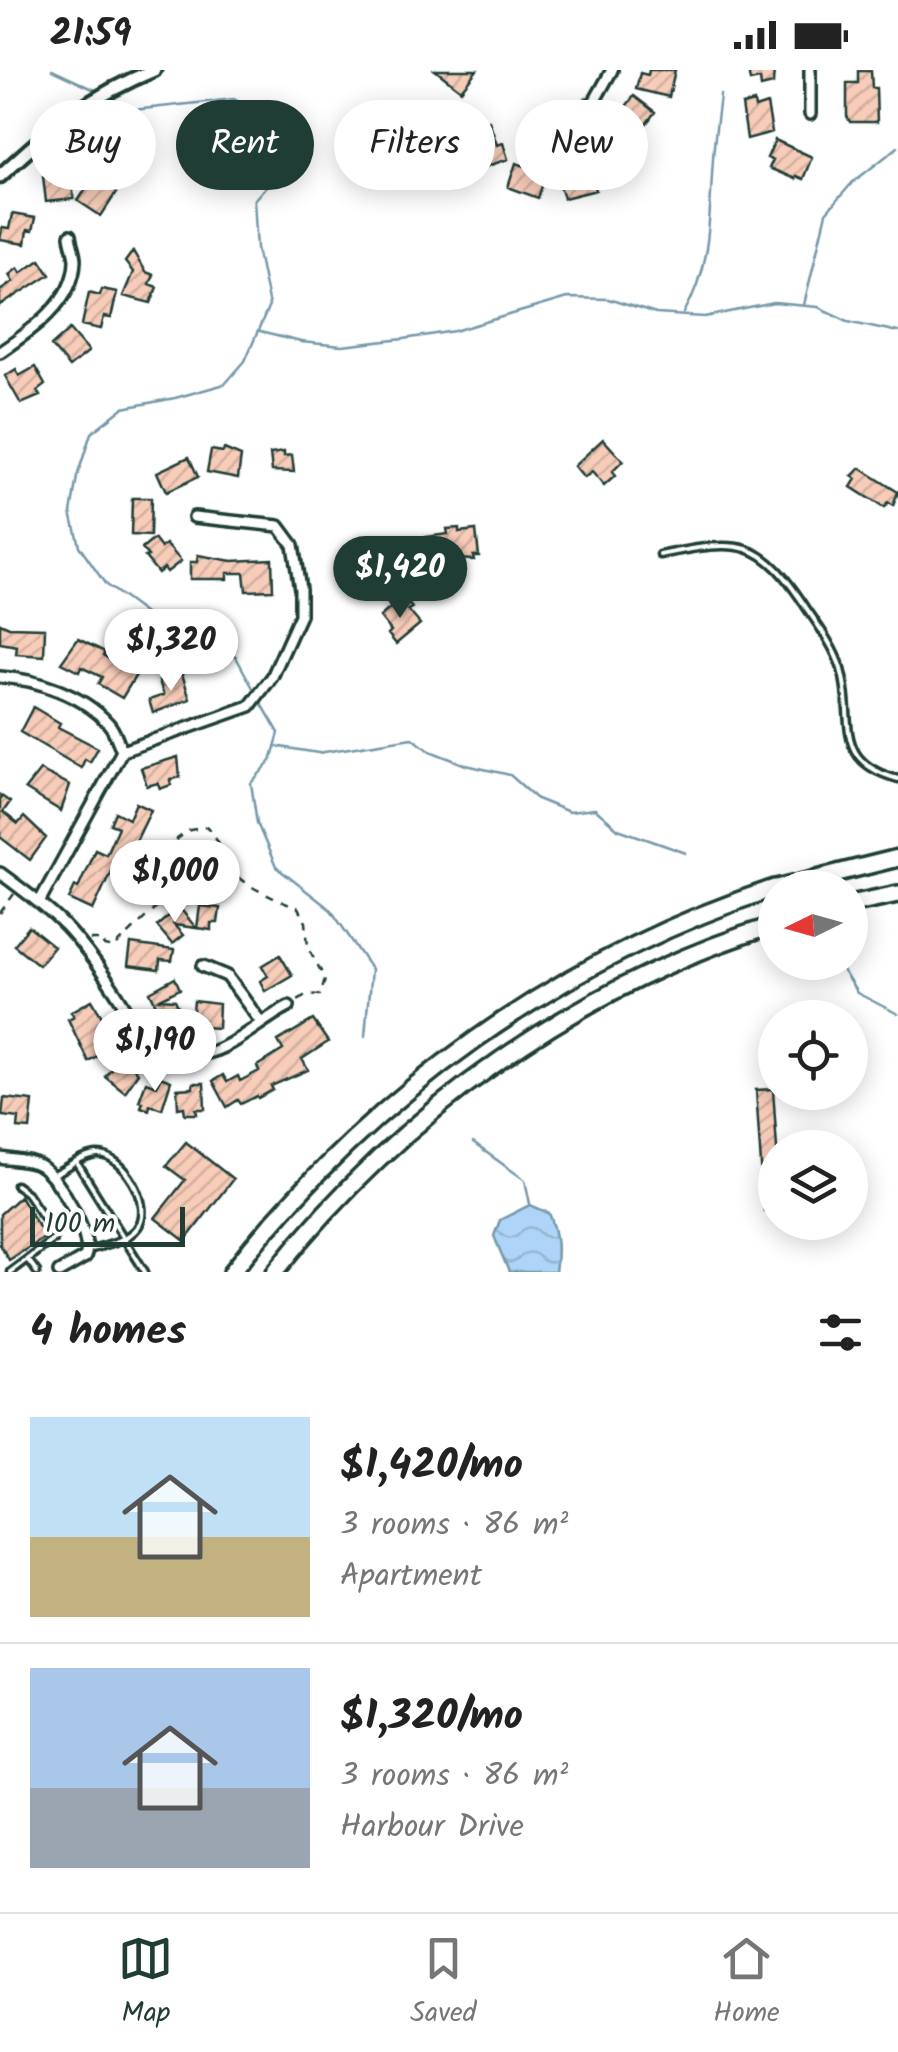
<!DOCTYPE html>
<html lang="en">
<head>
<meta charset="utf-8">
<style>
	:root { --surface:#fff; --page:#f2f2f2; --text:#222; --muted:#767676; --line:#e0e0e0; --accent:#1f3d34 }
	body { margin:0; font-family:Kalam,sans-serif; background:var(--page); color:var(--text); height:100vh; display:flex; flex-direction:column; font-size:38px; white-space:nowrap }
	* { box-sizing:border-box; margin:0 }
	p { font-size:32px; color:var(--muted) }
	.icon { flex:none; width:55px; height:55px; fill:none; stroke:currentColor; stroke-width:2; stroke-linecap:round; stroke-linejoin:round }
	.map { position:relative; height:1202px; overflow:hidden }
	.drawer { display:flex; flex-direction:column; background:var(--surface); flex:1 }
	.drawer>* { flex:none }
	.hud { position:absolute; left:30px; top:30px; width:840px; height:90px; display:flex; gap:20px }
	.needle { width:65px; rotate:265deg }
	.tools { position:absolute; left:758px; top:800px; display:grid; gap:20px }
	.tools a { display:grid; place-items:center; width:110px; height:110px; border-radius:50%; background:var(--surface); box-shadow:0 5px 25px #0003; font-size:50px }
	.scale { position:absolute; left:30px; bottom:25px; width:155px; box-sizing:border-box; padding-left:10px; border:5px solid #1f3d34; border-top:0; font-size:28px; line-height:35px; white-space:nowrap; color:#1f3d34; -webkit-text-stroke:8px #fff; paint-order:stroke }
	.price { position:absolute; translate:-50% -85px; padding:0 22px; border-radius:35px; background:#fff; color:#222; font-size:32px; line-height:65px; filter:drop-shadow(0 2px 5px #0008) }
	.price::after { content:''; position:absolute; left:50%; top:60px; width:30px; height:22px; margin-left:-15px; background:inherit; clip-path:polygon(0 0,100% 0,50% 100%) }
	.price.selected { background:var(--accent); color:#fff }
	ul { padding:0; list-style:none }
	li { display:flex; align-items:center; gap:30px; height:250px; padding:0 30px }
	li+li { border-top:2px solid var(--line) }
	li span { display:grid; place-items:center; flex:none; width:280px; height:200px; border-radius:0px; color:#555 }
	li>.icon { margin-inline-start:auto }
	span .icon { width:120px; height:120px; fill:#fffc; stroke-width:1 }
	li b { font-size:42px }
	h2 { display:flex; justify-content:space-between; align-items:center; height:120px; padding:0 30px; font-size:42px }
	.tag { padding:0 35px; border-radius:45px; background:var(--surface); box-shadow:0 5px 25px #0003; font-size:35px; line-height:90px }
	.tag.selected { background:var(--accent); color:#fff }
	.status { display:flex; justify-content:space-between; align-items:center; height:70px; padding:0 50px; background:var(--surface); direction:ltr }
	.status svg { height:28px; fill:currentColor }
	.tab-bar { display:flex; justify-content:space-around; align-items:center; height:140px; border-top:2px solid var(--line); background:var(--surface); font-size:28px; color:var(--muted) }
	.tab-bar a { display:grid; justify-items:center; gap:5px }
	.tab-bar .selected { color:var(--accent) }
	.map>svg:first-child { display:block }
	.water { fill:url(#water-waves); stroke:#7598a9; stroke-width:2.5 }
	.lines { fill:none; stroke-linecap:round; stroke-linejoin:round }
	.stream { stroke:#7598a9; stroke-width:2.5 }
	.building { fill:url(#building-hatch); stroke:#1f3d34; stroke-width:2.5 }
	.lane-casing { stroke:#1f3d34; stroke-width:11 }
	.street-casing { stroke:#1f3d34; stroke-width:16 }
	.secondary-casing { stroke:#1f3d34; stroke-width:19 }
	.highway-casing { stroke:#1f3d34; stroke-width:22 }
	.path { stroke:#1f3d34; stroke-width:2.5; stroke-dasharray:8 8; stroke-linecap:butt }
	.lane { stroke:#fff; stroke-width:4 }
	.street { stroke:#fff; stroke-width:9 }
	.secondary { stroke:#fff; stroke-width:11 }
	.highway { stroke:#fff; stroke-width:15 }
</style>
</head>
<body>
<div class="status"><b>21:59</b><svg viewBox="0 0 49 12"><path d="M0 12V9h3v3zM5 12V6h3v6zM10 12V3h3v9zM15 12V0h3v12zM26 1h20v11H26zM47 4h2v5h-2z"/></svg></div>
<div class="map">
<svg width="898" height="1202" viewBox="0 0 898 1202">
	<defs>
		<pattern id="water-waves" width="16" height="10" patternUnits="userSpaceOnUse" patternTransform="scale(2.5)"><rect width="16" height="10" fill="#aed4f7"/><path d="M0 5q4-4 8 0t8 0" fill="none" stroke="#95b7d4"/></pattern>
		<pattern id="building-hatch" width="6" height="6" patternUnits="userSpaceOnUse" patternTransform="scale(2.5)"><rect width="6" height="6" fill="#f7ccb9"/><path d="M-1 1l2-2M0 6l6-6M5 7l2-2" fill="none" stroke="#d3b0a0"/></pattern>
	</defs>
	<rect width="100%" height="100%" fill="#fff"/>
	<filter id="ink" filterUnits="userSpaceOnUse"><feTurbulence type="fractalNoise" baseFrequency=".01" numOctaves="2"/><feDisplacementMap in="SourceGraphic" scale="20" xChannelSelector="R" yChannelSelector="G"/><feConvolveMatrix kernelMatrix="1 2 1 2 8 2 1 2 1" color-interpolation-filters="sRGB"/></filter>
	<g filter="url(#ink)">
		<!-- water -->
		<path class="water" d="M530,1135L549,1143C558,1164 558,1180 555,1202H509L494,1166L500,1150Z"/>
		<g class="lines">
			<!-- stream -->
			<path class="stream" d="M52,0L95,20
				M112,28L133,40L234,29L268,48L288,91L254,130L257,178L269,236L245,291L225,314L175,328L123,338L91,363L77,407L71,442L79,476L106,515L163,557L236,587L253,618
				M804,235L826,143L852,113L898,77
				M684,243C712,194 709,143 713,89C714,68 718,46 720,25
				M260,262L301,272L342,276L404,269L455,261L567,228L608,229L656,244L705,247L774,233L818,237L848,251L898,262
				M262,634L279,663L271,691L251,713L257,753L276,797L331,840L371,899L365,966
				M275,676L318,683L412,668L430,681L466,695L510,705L537,729L569,742L595,739L618,759L686,783
				M837,892L857,923L898,944
				M473,1073L525,1110L530,1134"/>
		</g>
		<!-- building -->
		<path class="building" d="M435,0H477L461,20Z
			M649,0H675L669,27L636,19L640,3L648,5Z
			M748,0H774L773,14L761,17L760,9L750,11Z
			M858,1H871L872,18H876L877,52H850L847,46V13H858Z
			M634,26L655,42L635,69L614,52Z
			M754,32L755,38L767,34L772,62L747,69L742,35Z
			M489,51L497,75L503,73L508,89L482,98L481,94L474,97L467,59Z
			M612,57L627,80L592,106L596,120L564,128L556,104L571,99L569,92L592,84L584,71Z
			M775,70L812,87L803,109L796,106L795,109L769,98L773,90L767,88Z
			M516,93L531,98L533,93L548,99L538,128L508,117Z
			M70,102L74,129L46,132L43,106Z
			M93,108L116,123L101,146L78,131Z
			M12,144L35,148L32,161L27,160L25,174L0,170L2,158L9,159Z
			M133,181L145,202L153,205L149,214L157,217L151,233L123,226L133,202L125,192Z
			M40,189L50,204L0,236V220L13,211L9,204L18,197L21,202Z
			M102,219L117,222L111,248L104,247L101,259L82,255L89,222L100,225Z
			M70,259L89,281L69,297L51,276Z
			M35,297L45,315L37,321L40,326L21,334L5,306L16,299L19,306Z
			M603,369L623,391L612,402L615,406L604,416L592,402L584,408L574,396Z
			M224,379L241,386L238,408L207,402L211,380L223,382Z
			M284,382V386L292,385L294,402L272,401L270,384Z
			M189,387L198,407L166,422L157,402Z
			M860,398L898,422L893,436L888,433L884,438L851,417L856,409L852,406Z
			M132,428H151L150,466L131,465Z
			M459,458V462L476,460L479,486H473L474,490L452,489L451,480L428,482L426,467L448,464L447,459Z
			M154,469L161,478L166,474L181,491L167,502L164,498L158,503L145,487L148,486L142,479Z
			M198,485L232,491L272,489L273,520L246,521L244,503H227V509H190V492H197Z
			M403,527L412,538L408,540L420,554L396,574L388,564L391,561L380,547Z
			M0,553L9,557L45,558L44,586L16,584L17,576L0,573Z
			M78,569L105,582L103,585L136,605L122,628L98,614L102,607L81,597L79,602L61,593Z
			M182,604L190,629L153,643L149,630L164,625L159,611Z
			M33,637L60,653L58,657L98,678L90,692L85,689L81,698L20,662Z
			M178,687L180,707L170,710L171,715L160,719L158,713L147,716L141,698Z
			M40,700L70,715L61,741L25,719Z
			M0,725L10,732L3,742L18,754L24,747L46,768L30,790L0,767Z
			M136,733L151,740L122,800L118,804L111,801L93,840L69,829L75,816L78,818L95,779L106,784L118,757L110,754L115,742L129,749Z
			M200,836L220,838L218,853H211V860L197,858Z
			M179,837L196,858L174,855L183,865L172,874L157,856Z
			M29,857L54,877L39,895L14,875Z
			M131,874L174,880L172,891L160,890L159,900L128,896Z
			M280,885L292,905L265,921L260,911L268,906L262,896Z
			M175,908L180,919L160,929L175,930L179,938L162,947L150,922Z
			M92,930L112,964L105,968L111,978L88,991L68,949L74,946L71,942Z
			M194,931L219,934L218,958L202,957V962H187L188,941H193Z
			M313,950L328,972L302,989L308,1000L271,1016L273,1020L258,1028L257,1026L241,1034L238,1030L227,1037L213,1011L223,1005L227,1012L238,1006L240,1011L259,1001L257,996L283,980L278,971Z
			M122,985L138,1003L125,1022L105,1006Z
			M160,1007L171,1011L162,1039L150,1035L149,1040L141,1037L143,1032L139,1031L146,1012L157,1016Z
			M193,1013H204L205,1039H196L197,1044H185L184,1037L178,1038L177,1019L193,1018Z
			M773,1019L777,1078L775,1140L764,1141L756,1020Z
			M4,1028L33,1031L30,1059L18,1058L19,1048L2,1046Z
			M186,1072L233,1109L185,1171L155,1148L185,1110L166,1096Z
			M20,1126L45,1167L9,1190L0,1175V1144Z"/>
		<g class="lines">
			<defs>
				<path id="lane" d="M660,485C741,469 760,467 807,539C820,558 834,577 841,599C856,649 830,691 898,709
					M77,1093L145,1202
					M54,1105C68,1099 82,1086 97,1085C123,1083 154,1135 138,1157C128,1171 105,1175 88,1180
					M28,1190L37,1202
					M10,1202L54,1169L55,1164L27,1123L16,1115"/>
				<path id="street" d="M810,44V0
					M548,55L594,32L612,0
					M0,282C31,261 74,232 75,190C75,183 71,174 70,166
					M0,607C36,609 83,625 108,653C115,660 118,673 122,681
					M0,803C22,819 45,836 65,856C82,874 98,896 112,917C137,953 148,992 203,984C232,979 261,950 289,936
					M39,833L122,681L250,636L272,607L300,545V519L293,475L279,456L194,447
					M203,896L227,906L260,951
					M0,1088C12,1090 29,1090 40,1096C59,1107 94,1167 85,1187L59,1202"/>
				<path id="secondary" d="M0,106C50,59 90,26 154,0"/>
				<path id="highway" d="M777,818L898,788
					M850,834L898,824
					M232,1202C370,1025 561,888 775,818
					M275,1202C400,1043 581,914 775,855"/>
			</defs>
			<!-- lane casing -->
			<use href="#lane" class="lane-casing"/>
			<!-- street casing -->
			<use href="#street" class="street-casing"/>
			<!-- secondary casing -->
			<use href="#secondary" class="secondary-casing"/>
			<!-- highway casing -->
			<use href="#highway" class="highway-casing"/>
			<!-- path -->
			<path class="path" d="M0,843L14,824
				M90,870H102L105,876L114,878L171,823L175,814L177,769L190,760L207,757C222,771 224,792 238,807C245,815 286,835 297,837L306,852L308,877L325,909L320,925L307,924L298,930"/>
			<!-- lane -->
			<use href="#lane" class="lane"/>
			<!-- street -->
			<use href="#street" class="street"/>
			<!-- secondary -->
			<use href="#secondary" class="secondary"/>
			<!-- highway -->
			<use href="#highway" class="highway"/>
		</g>
	</g>
</svg>
<div class="tools">
<a><svg class="needle" viewBox="-14 -14 28 28"><path d="M0-13l5 13h-10z" fill="#e53935"/><path d="M0 13l5-13h-10z" fill="#767676"/></svg></a>
<a><svg class="icon" aria-label="locate" viewBox="0 0 24 24"><circle cx="12" cy="12" r="6"/><path d="M12 2v4M12 18v4M2 12h4M18 12h4"/></svg></a>
<a><svg class="icon" aria-label="layers" viewBox="0 0 24 24"><path d="M12 4l9 5-9 5-9-5zM3 14l9 5 9-5"/></svg></a>
</div>
<div class="scale">100 m</div>
<b class="price selected" style="left:400px;top:551px">$1,420</b>
<b class="price" style="left:171px;top:624px">$1,320</b>
<b class="price" style="left:175px;top:855px">$1,000</b>
<b class="price" style="left:155px;top:1024px">$1,190</b>
<div class="hud">
<a class="tag">Buy</a>
<a class="tag selected">Rent</a>
<a class="tag">Filters</a>
<a class="tag">New</a>
</div>
</div>
<section class="drawer">
<h2>4 homes<svg class="icon" aria-label="filters" viewBox="0 0 24 24"><path d="M4 7h16M4 17h16"/><circle cx="9" cy="7" r="2"/><circle cx="15" cy="17" r="2"/></svg></h2>
<ul>
<li><span style="background:linear-gradient(#bfe0f5 60%,#c2b280 0)"><svg class="icon" aria-label="home" viewBox="0 0 24 24"><path d="M3 11l9-7 9 7M6 9v11h12V9"/></svg></span><div><b>$1,420/mo</b><p>3 rooms · 86 m²</p><p>Apartment</p></div></li>
<li><span style="background:linear-gradient(#a9c7e8 60%,#9aa5b1 0)"><svg class="icon" aria-label="home" viewBox="0 0 24 24"><path d="M3 11l9-7 9 7M6 9v11h12V9"/></svg></span><div><b>$1,320/mo</b><p>3 rooms · 86 m²</p><p>Harbour Drive</p></div></li>
</ul>
</section>
<nav class="tab-bar">
<a class="selected"><svg class="icon" aria-label="map" viewBox="0 0 24 24"><path d="M3 6l6-2 6 2 6-2v14l-6 2-6-2-6 2zM9 4v14M15 6v14"/></svg>Map</a>
<a><svg class="icon" aria-label="saved" viewBox="0 0 24 24"><path d="M7 4h10v16l-5-4-5 4z"/></svg>Saved</a>
<a><svg class="icon" aria-label="home" viewBox="0 0 24 24"><path d="M3 11l9-7 9 7M6 9v11h12V9"/></svg>Home</a>
</nav>
</body>
</html>
